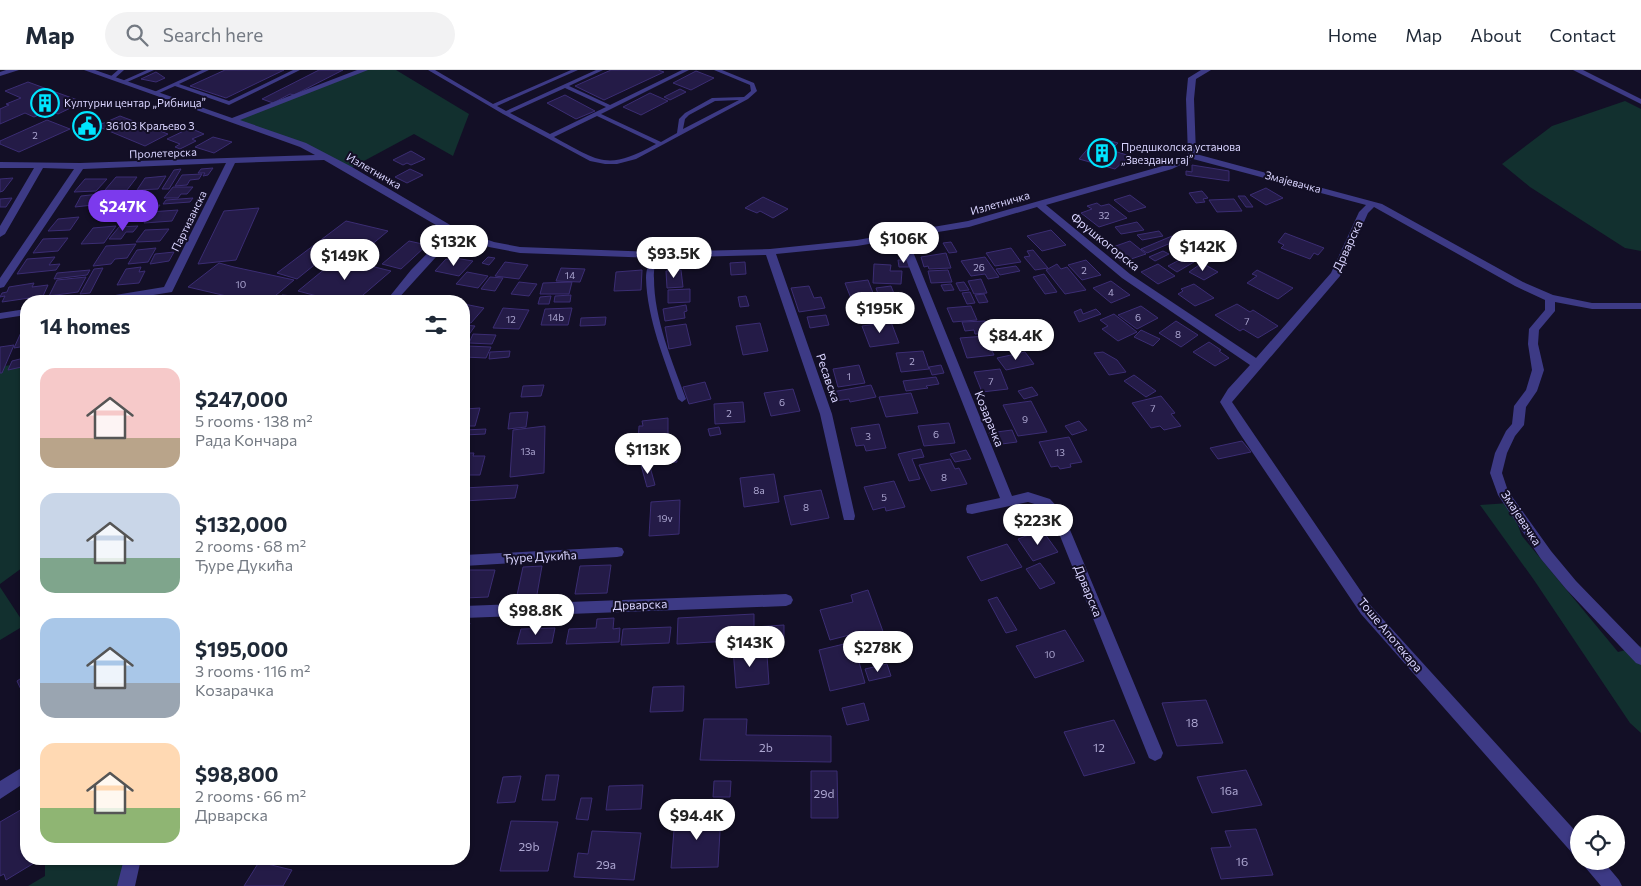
<!DOCTYPE html>
<html lang="en">
<head>
<meta charset="utf-8">
<style>
	:root { --surface:#fff; --page:#f2f2f3; --text:#1f2937; --muted:#747a83; --line:#e0e1e3; --accent:#7c3aed }
	body { margin:0; font-family:Commissioner,sans-serif; background:var(--page); color:var(--text); height:100vh; display:flex; flex-direction:column; font-size:19px; white-space:nowrap }
	* { box-sizing:border-box; margin:0 }
	p { font-size:16px; color:var(--muted) }
	.icon { flex:none; width:28px; height:28px; fill:none; stroke:currentColor; stroke-width:2; stroke-linecap:round; stroke-linejoin:round }
	.map { position:relative; flex:1; overflow:hidden }
	.details { position:absolute; left:20px; top:225px; width:450px; height:570px; display:flex; flex-direction:column; background:var(--surface); border-radius:20px; box-shadow:0 1px 4px #0004 }
	.details>* { flex:none }
	.fabs { position:absolute; left:1570px; top:745px; display:grid; gap:10px }
	.fabs a { display:grid; place-items:center; width:55px; height:55px; border-radius:50%; background:var(--surface); box-shadow:0 1px 4px #0004; font-size:25px }
	.price { position:absolute; translate:-50% -42px; padding:0 11px; border-radius:18px; background:#fff; color:#222; font-size:16px; line-height:32px; filter:drop-shadow(0 1px 2px #0008) }
	.price::after { content:''; position:absolute; left:50%; top:30px; width:15px; height:11px; margin-left:-8px; background:inherit; clip-path:polygon(0 0,100% 0,50% 100%) }
	.price.selected { background:var(--accent); color:#fff }
	ul { padding:0; list-style:none }
	li { display:flex; align-items:center; gap:15px; height:125px; padding:0 20px }
	li span { display:grid; place-items:center; flex:none; width:140px; height:100px; border-radius:15px; color:#555 }
	li>.icon { margin-inline-start:auto }
	span .icon { width:60px; height:60px; fill:#fffc; stroke-width:1 }
	li b { font-size:21px }
	h2 { display:flex; justify-content:space-between; align-items:center; height:60px; padding:0 20px; font-size:21px }
	header { display:flex; align-items:center; gap:30px; box-sizing:border-box; height:70px; padding:0 25px; background:var(--surface); border-bottom:1px solid var(--line) }
	header strong { font-size:24px }
	nav { display:flex; gap:28px; margin-inline-start:auto; font-size:18px }
	.search { width:350px; height:45px; background:var(--page); display:flex; align-items:center; gap:12px; box-sizing:border-box; padding:0 18px; border-radius:28px; color:var(--muted); font-size:19px }
	.map>svg:first-child { display:block }
	.green { fill:#12302f }
	.building { fill:#241b47; stroke:#3b2d73 }
	.lines { fill:none; stroke-linecap:round; stroke-linejoin:round }
	.lane { fill:#3d3a85; fill-rule:evenodd }
	.street { fill:#3d3a85; fill-rule:evenodd }
	.labels { text-anchor:middle; stroke-width:4; stroke-linejoin:round; paint-order:stroke }
	.number-label { font-size:10px; fill:#aca6d1 }
	.far-poi-label { font-size:11px; fill:#d9d4ff; stroke:#130f26; text-anchor:start }
	.far-street-label { font-size:11px; fill:#d9d4ff; stroke:#130f26 }
	.street-label { font-size:12px; fill:#d9d4ff; stroke:#130f26 }
	.near-number-label { font-size:12px; fill:#aca6d1 }
</style>
</head>
<body>
<header>
<strong>Map</strong>
<div class="search"><svg class="icon" aria-label="search" viewBox="0 0 24 24"><circle cx="10" cy="10" r="6"/><path d="M15 15l6 6"/></svg>Search here</div>
<nav><a>Home</a><a>Map</a><a>About</a><a>Contact</a></nav>
</header>
<div class="map">
<svg width="1641" height="816" viewBox="0 0 1641 816">
	<rect width="100%" height="100%" fill="#130f26"/>
	<!-- green -->
	<path class="green" d="M364,0H396L469,44L453,86L414,64L349,99L303,75L233,50Z
		M1625,31L1641,39V181L1625,178L1530,117L1502,94L1552,56Z
		M26,292V495L0,514V297Z
		M1509,433L1522,466L1618,582L1641,576V663L1630,653L1534,510L1480,435Z
		M0,517L25,555L0,570Z
		M45,789H132L126,816H28L45,806Z"/>
	<!-- building -->
	<path class="building" d="M225,0H284L226,28L190,16Z
		M319,0H343L294,25L290,24L273,33L262,29Z
		M611,0H658L664,2L604,30L575,16Z
		M696,1L714,8L691,20L673,13Z
		M156,2L165,8L156,12L141,9Z
		M28,12L83,32L58,44L50,40L34,47L25,43L0,54V39L9,35L6,34L21,28L5,21Z
		M680,19L686,22L670,30L664,27Z
		M650,23L668,31L641,45L623,37Z
		M565,25L595,41L576,49L547,33Z
		M120,46L168,64L145,76L97,56Z
		M47,50L70,59L19,82L0,74V71Z
		M190,58L204,64L192,69L196,71L180,79L175,77L180,74L167,69Z
		M213,67L232,72L214,83L195,77Z
		M1103,69L1118,73L1111,80L1130,86L1115,99L1079,89L1091,75L1095,76Z
		M411,81L425,89L411,95L407,93L403,95L393,90Z
		M1192,95L1229,101V111L1186,105V101L1192,102Z
		M213,98L208,105L203,106L205,103H198L201,99Z
		M181,99L169,119H162L174,100Z
		M410,99L423,105L407,113L395,107Z
		M202,104L199,109L190,110L187,115L175,116L182,105Z
		M166,106L158,119L137,120L145,108Z
		M116,107H137L127,120H105Z
		M13,108L3,121L0,122V109Z
		M85,109H107L96,121L74,122Z
		M173,117H193L187,124H181L178,128H164Z
		M1266,118L1283,128L1266,135L1250,125Z
		M1202,121L1208,128L1203,129L1205,132L1196,133L1189,123Z
		M149,123L145,129H151L147,134L132,135L139,124Z
		M100,124L93,135L75,137L81,126Z
		M1130,125L1146,137L1129,142L1114,130Z
		M1238,126H1245L1253,137H1246Z
		M763,127L788,139L773,148L760,141L757,143L745,138Z
		M12,128L6,137H0V129Z
		M193,128L190,132L163,134L166,130Z
		M1234,129L1242,141L1217,142L1209,130Z
		M1097,133L1101,136L1109,134L1127,148L1099,157L1081,143L1092,139L1087,136Z
		M124,134L119,141L96,143L105,135Z
		M160,135L157,139L137,141L134,144L124,145L129,137Z
		M259,138L236,190L198,194L224,141Z
		M178,140L172,151L144,153L150,142Z
		M79,147L70,160L48,161L58,149Z
		M346,151L388,161L358,186L334,179L297,209L277,203Z
		M1137,152L1144,160L1121,164L1115,157Z
		M116,156L104,173L81,174L93,158Z
		M138,156L133,162H126L121,169H109L119,157Z
		M169,159L160,171L136,172L145,160Z
		M1051,160L1066,175L1042,181L1027,166Z
		M1159,161L1163,166L1142,170L1137,165Z
		M1285,163L1324,178L1318,185L1314,183L1310,189L1281,178L1284,175L1278,172Z
		M1172,166L1178,170L1147,183L1141,179Z
		M68,168L58,181L33,183L43,169Z
		M409,171L427,175L401,199L382,194Z
		M1130,171L1146,184L1122,192L1113,185L1116,183L1110,178Z
		M951,172L957,182L949,183L943,173Z
		M136,174L127,188L115,189L111,194L93,196L106,176Z
		M156,178L148,192L128,194L137,180Z
		M1011,178L1021,192L995,196L986,183Z
		M1033,180L1048,198L1035,200L1024,187L1030,186L1027,181Z
		M1197,180L1216,189L1210,192L1192,183Z
		M1163,181L1169,184L1155,191L1149,187Z
		M174,182L169,191L150,194L155,184Z
		M946,183L951,198L929,199L928,196L924,197L921,187Z
		M55,187L49,195L60,194L56,200L17,204L27,189Z
		M488,187L495,188L489,195L482,193Z
		M985,187L999,207L988,209L985,204L971,206L961,191Z
		M1185,187L1194,192L1177,202L1168,196Z
		M338,188L391,201L356,231H336L298,221Z
		M455,188L473,191L459,206L435,201L446,189L453,190Z
		M898,190H908L909,197H899Z
		M1086,190L1101,205L1082,210L1068,195Z
		M505,192L528,195L519,209L495,206Z
		M745,192L746,204L731,205L730,193Z
		M219,193L234,197L294,210L269,231H248L188,217Z
		M1202,193L1218,202L1204,210L1189,202Z
		M874,194L891,195L890,201H902L901,214L873,213Z
		M1057,194L1061,199L1067,197L1086,220L1065,224L1046,200Z
		M1158,194L1175,206L1158,214L1141,202Z
		M1016,196L1020,201L1000,205L996,199Z
		M141,197L139,202L145,201L139,213L117,215L126,199Z
		M103,198L90,223L80,224L94,199Z
		M561,198L585,199L580,212L556,211Z
		M90,200L87,205L54,209L57,203Z
		M642,200L641,220L614,221L616,202Z
		M681,200L683,217L667,218L666,201Z
		M948,200L952,212L931,213L928,201Z
		M1257,200L1293,218L1278,229L1247,213L1257,206L1252,204Z
		M467,202L488,206L478,218L456,214Z
		M1044,204L1057,222L1045,224L1033,207Z
		M86,207L78,222L49,226L57,210Z
		M490,207L503,208L495,221L481,219Z
		M981,209L987,223L974,224L968,211Z
		M868,210L875,228L852,231L845,213Z
		M1111,211L1130,225L1111,233L1093,218Z
		M519,212L537,214L529,226L511,224Z
		M572,212L569,224H540L543,213Z
		M964,212L969,220L960,221L956,213Z
		M34,213L32,217L48,215L43,226L2,232L5,226L0,227L2,223L7,222L9,217Z
		M951,214L954,220L944,221L941,215Z
		M1194,214L1214,228L1195,236L1178,224L1183,221L1181,219Z
		M809,216L814,228L821,227L825,238L799,242L791,218Z
		M891,216L897,231L881,233L876,218Z
		M690,219V232L668,233V220Z
		M970,222L975,233L967,234L962,223Z
		M984,224L988,232L979,233L975,225Z
		M282,225L318,228L315,231H277Z
		M571,225L570,232H554L555,226Z
		M551,226L549,234H538L540,227Z
		M746,226L749,236L740,237L738,227Z
		M878,230L883,241L865,244L860,233Z
		M464,234L484,238L471,253L464,252Z
		M1237,234L1250,242L1253,240L1278,256L1258,268L1243,259L1240,261L1215,245Z
		M686,235L687,241L684,242L685,248L665,251L663,239Z
		M971,236L977,250L953,252L947,238Z
		M1141,236L1158,248L1137,259L1118,245Z
		M503,238L529,240L519,259L493,258Z
		M572,238L568,255H541L545,239Z
		M1081,239L1083,244L1096,239L1101,244L1079,252L1074,242Z
		M1114,244L1137,262L1118,271L1102,259L1108,256L1100,250Z
		M826,245L829,255L810,258L807,247Z
		M606,247L605,255L580,256L581,248Z
		M985,251L990,263L975,264L974,260L965,261L962,252Z
		M1176,251L1198,265L1181,277L1159,263Z
		M891,252L899,273L870,277L862,256Z
		M760,253L768,281L743,285L736,256Z
		M686,254L691,275L669,279L665,257Z
		M464,255L475,256L468,266L464,265Z
		M26,257V276L14,278L23,258Z
		M1141,260L1160,269L1153,276L1134,267Z
		M473,264L496,265L492,274L469,273Z
		M985,266L994,285L967,288L960,268Z
		M1209,272L1221,280L1219,281L1229,288L1215,296L1193,282Z
		M14,275L2,303H0V277Z
		M467,276L491,277L486,288L464,287Z
		M510,281L509,287L489,289L490,282Z
		M923,281L929,299L901,302L896,283Z
		M26,282V296L8,300L12,291L24,288Z
		M1025,282L1034,294L1006,300L997,288Z
		M1103,282L1117,290L1126,302L1109,305L1094,283Z
		M859,295L865,313L838,317L833,299Z
		M941,295L944,303L932,305L929,297Z
		M1000,299L1008,319L982,322L974,302Z
		M1134,305L1156,321L1146,327L1124,311Z
		M936,307L939,314L926,316L928,318L906,321L903,311Z
		M705,312L711,329L689,334L683,317Z
		M544,315L541,326L521,327L523,316Z
		M871,315L876,327L850,332L849,329L836,331L832,322Z
		M1032,317L1038,325L1024,329L1018,321Z
		M793,319L800,341L771,346L764,323Z
		M911,323L918,343L886,347L879,327Z
		M1161,326L1175,343L1171,344L1181,356L1164,360L1160,356L1151,358L1132,333Z
		M1031,331L1047,362L1018,366L1003,335Z
		M743,332L745,352L715,354L714,334Z
		M480,338L475,356H464V339Z
		M528,342L526,357L508,359L510,343Z
		M668,348V369L638,372L639,356H643L642,351Z
		M1079,351L1087,360L1072,365L1065,356Z
		M949,353L955,373L924,376L918,356Z
		M879,354L886,378L866,381L864,375L856,376L851,358Z
		M545,356L544,403L510,407L513,360Z
		M719,357L721,364L710,366L708,359Z
		M486,359L485,364L464,365V360Z
		M1012,360L1017,372L994,375L989,363Z
		M1069,367L1082,392L1070,394L1071,397L1060,399L1058,396L1051,397L1039,372Z
		M1242,371L1251,382L1218,389L1210,378Z
		M675,373L677,392L651,395L650,376Z
		M921,379L924,387L912,389L920,409L909,411L898,384Z
		M966,380L971,389L955,392L950,384Z
		M464,383H474L473,386H485L480,405H464Z
		M950,389L955,399L959,398L967,414L931,421L919,395Z
		M649,393L655,415L647,417L641,395Z
		M774,404L779,432L744,437L740,408Z
		M894,411L905,437L886,441L885,437L873,440L864,417Z
		M518,415L515,428L464,431V418Z
		M821,420L829,448L791,455L784,426Z
		M680,430L679,464L649,466L651,432Z
		M1042,460L1058,482L1033,491L1018,469Z
		M1007,474L1022,497L981,511L967,487Z
		M1040,493L1055,513L1040,519L1026,499Z
		M611,495L607,523L575,524L580,496Z
		M542,496L536,530H516L523,497Z
		M467,500H495L488,527L464,528V512Z
		M868,520L885,567L868,571L865,561L830,570L820,540L853,532L851,525Z
		M997,527L1017,560L1006,563L988,530Z
		M754,544V557L784,555V568L677,574L678,548Z
		M614,548L613,559L620,558L619,572L566,574L569,559L596,558L597,549Z
		M464,553H470L464,573Z
		M671,557L669,573L621,575L623,559Z
		M555,558L552,573L517,574L521,559Z
		M1065,560L1084,591L1035,608L1016,576Z
		M844,574L848,587L857,585L865,613L830,621L819,580Z
		M756,576L757,586L767,585L769,614L736,618L733,578Z
		M887,594L891,606L869,611L865,599Z
		M26,605V625L24,626L17,611Z
		M684,616L683,641L650,642L653,617Z
		M1206,630L1223,673L1177,676L1162,633Z
		M864,633L869,650L847,655L842,638Z
		M704,649H747L746,665L831,666V692L700,690Z
		M1114,650L1135,693L1084,706L1064,662Z
		M1246,700L1262,735L1212,743L1197,707Z
		M811,701H837L838,748H811Z
		M546,705H559L555,730H542Z
		M521,706L515,732L497,733L503,707Z
		M714,711H731L730,727H713Z
		M643,715L641,739L606,740L609,716Z
		M581,728H592L588,750L576,749Z
		M24,738L26,744V789L39,790L6,810L4,804L0,806V752Z
		M699,743H721L718,797L671,798L675,747H699Z
		M511,751L558,752L548,801H500Z
		M1256,759L1273,805L1221,809L1211,778L1231,777L1225,761Z
		M592,761L641,763L634,810L574,807L578,783L588,784Z
		M259,792L292,800L283,816H244Z"/>
	<g class="lines">
		<!-- lane -->
		<path class="lane" d="M118,0H124L114,9H110V7Z
			M147,0H154L125,13L120,12Z
			M202,0H209L179,14L229,31L293,0H300L229,35L175,16L157,24L152,23Z
			M428,0H435L493,34L571,0H578L497,36L506,41L596,0H603L569,16L610,35L682,0H689L601,44L661,72L677,63L679,49L685,43L712,28L744,27L751,21L750,15L714,0H722L754,13L757,21L748,29L636,89L617,94H605L590,91L503,44ZM565,18L606,37L550,64L510,43ZM739,30L683,59L685,49L689,45L715,31ZM597,46L656,74C607,101 600,92 554,67Z
			M655,183L658,185C656,192 653,200 654,208C654,249 672,291 686,329L682,332L678,329C665,291 647,249 646,208C646,200 649,192 652,185Z"/>
		<!-- street -->
		<path class="street" d="M6,0H19L0,6V2Z
			M84,0H95L232,48L357,0H368L240,50L306,73L352,97L457,159L494,172L520,177L655,182L770,179L857,170L968,151L1166,95L1188,85L1186,29L1188,8L1201,0H1211L1196,9L1194,29L1196,84L1382,134L1523,212L1553,225L1592,233H1641V239H1592L1555,232V241L1539,260L1538,274L1544,300L1537,321L1526,337L1524,355L1515,366L1507,383L1502,403L1508,421L1551,481L1576,511L1641,578V595L1636,593L1566,519L1541,489L1498,425L1490,403L1495,383L1506,361L1512,354L1514,336L1526,320L1532,300L1528,274L1529,259L1545,240V230L1515,216L1374,137L1368,143L1340,206L1232,332L1371,536L1579,765V786L1573,784L1361,544L1238,361L1220,332L1228,319L1250,295L1122,208L1037,137L969,157L907,167L1012,426L1028,422L1050,429L1063,443L1163,683L1161,688L1155,691L1149,688L1147,683L1052,446L1041,436L1028,432L972,444L967,443L966,439L967,435L1000,428L898,169L857,176L776,184L832,344L855,446L854,450H844L843,446L820,344L766,185L655,188L520,183L489,177L456,165L396,231H386L411,200L448,162L324,90L235,93L172,222L116,231H92L97,228L164,217L226,93L83,99L4,217L0,218V208L74,99L43,98L5,164L0,167V156L34,98H0V92L80,93L315,85L300,77ZM1193,89L1366,135L1359,142L1331,203L1256,288L1130,204L1046,135L1172,99Z
			M1573,0H1583L1641,29V34Z
			M26,239V245L0,249V243Z
			M617,477L622,478L624,482L622,486L617,487L464,496V485Z
			M786,524L791,526L793,530L791,534L786,536L464,548V536Z
			M26,695V712L0,729V711Z
			M124,789H141L135,816H117Z
			M1583,791H1603L1619,810L1622,816H1601L1585,797Z"/>
	</g>
	<!-- icons -->
	<defs>
		<symbol id="building-ring" viewBox="-11 -11 22 22"><circle r="9.5" fill="#130f26" stroke="#00e5ff" stroke-width="1.5"/><path d="M-4-6H4V6H1V3H-1V6H-4ZM-2.5-4.3h1.7v1.8h-1.7ZM.8-4.3h1.7v1.8H.8ZM-2.5-1h1.7V.8h-1.7ZM.8-1h1.7V.8H.8Z" fill="#00e5ff"/></symbol>
		<symbol id="civic-ring" viewBox="-11 -11 22 22"><circle r="9.5" fill="#130f26" stroke="#00e5ff" stroke-width="1.5"/><path d="M-.6-6.5H3V-4.5H.6V-3L4-1V1h2V6H-6V1h2V-1L-.6-3ZM-1.2 2.5V6h2.4V2.5Z" fill="#00e5ff"/></symbol>
	</defs>
	<g fill-rule="evenodd">
		<use href="#building-ring" x="29" y="17" width="32" height="32"/>
		<use href="#civic-ring" x="71" y="40" width="32" height="32"/>
		<use href="#building-ring" x="1086" y="67" width="32" height="32"/>
	</g>
	<g class="labels">
		<!-- number labels -->
		<g class="number-label">
			<text x="35" y="69">2</text>
			<text x="1104" y="149">32</text>
			<text x="979" y="201">26</text>
			<text x="1084" y="204">2</text>
			<text x="570" y="209">14</text>
			<text x="241" y="218">10</text>
			<text x="1111" y="226">4</text>
			<text x="556" y="251">14b</text>
			<text x="1138" y="251">6</text>
			<text x="511" y="253">12</text>
			<text x="1247" y="255">7</text>
			<text x="1178" y="268">8</text>
			<text x="912" y="295">2</text>
			<text x="849" y="310">1</text>
			<text x="991" y="315">7</text>
			<text x="782" y="336">6</text>
			<text x="1153" y="342">7</text>
			<text x="729" y="347">2</text>
			<text x="1025" y="353">9</text>
			<text x="936" y="368">6</text>
			<text x="868" y="370">3</text>
			<text x="528" y="385">13a</text>
			<text x="1060" y="386">13</text>
			<text x="944" y="411">8</text>
			<text x="759" y="424">8a</text>
			<text x="884" y="431">5</text>
			<text x="806" y="441">8</text>
			<text x="665" y="452">19v</text>
			<text x="1050" y="588">10</text>
		</g>
		<!-- far-poi labels -->
		<g class="far-poi-label">
			<text x="64" y="37">Културни центар „Рибница”</text>
			<text x="106" y="60">36103 Краљево 3</text>
			<text x="1121" y="81">Предшколска установа<tspan x="1121" dy="13">„Звездани гај”</tspan></text>
		</g>
		<!-- far-street labels -->
		<g class="far-street-label">
			<text transform="translate(163 83) rotate(-2)" y="4">Пролетерска</text>
			<text transform="translate(374 101) rotate(30)" y="4">Излетничка</text>
			<text transform="translate(1293 112) rotate(15)" y="4">Змајевачка</text>
			<text transform="translate(1000 133) rotate(-16)" y="4">Излетничка</text>
			<text transform="translate(189 151) rotate(-64)" y="4">Партизанска</text>
		</g>
		<!-- street labels -->
		<g class="street-label">
			<text transform="translate(1105 172) rotate(39)" y="4">Фрушкогорска</text>
			<text transform="translate(1348 176) rotate(-65)" y="4">Дрварска</text>
			<text transform="translate(828 308) rotate(71)" y="4">Ресавска</text>
			<text transform="translate(989 349) rotate(68)" y="4">Козарачка</text>
			<text transform="translate(1521 448) rotate(57)" y="4">Змајевачка</text>
			<text transform="translate(540 487) rotate(-3)" y="4">Ђуре Дукића</text>
			<text transform="translate(1088 521) rotate(68)" y="4">Дрварска</text>
			<text transform="translate(640 535) rotate(-2)" y="4">Дрварска</text>
			<text transform="translate(1390 565) rotate(50)" y="4">Тоше Апотекара</text>
		</g>
		<!-- near-number labels -->
		<g class="near-number-label">
			<text x="1192" y="657">18</text>
			<text x="766" y="682">2b</text>
			<text x="1099" y="682">12</text>
			<text x="1229" y="725">16a</text>
			<text x="824" y="728">29d</text>
			<text x="529" y="781">29b</text>
			<text x="1242" y="796">16</text>
			<text x="606" y="799">29a</text>
		</g>
	</g>
</svg>
<div class="fabs">
<a><svg class="icon" aria-label="locate" viewBox="0 0 24 24"><circle cx="12" cy="12" r="6"/><path d="M12 2v4M12 18v4M2 12h4M18 12h4"/></svg></a>
</div>
<b class="price selected" style="left:123px;top:162px">$247K</b>
<b class="price" style="left:904px;top:194px">$106K</b>
<b class="price" style="left:454px;top:197px">$132K</b>
<b class="price" style="left:1203px;top:202px">$142K</b>
<b class="price" style="left:674px;top:209px">$93.5K</b>
<b class="price" style="left:345px;top:211px">$149K</b>
<b class="price" style="left:880px;top:264px">$195K</b>
<b class="price" style="left:1016px;top:291px">$84.4K</b>
<b class="price" style="left:648px;top:405px">$113K</b>
<b class="price" style="left:1038px;top:476px">$223K</b>
<b class="price" style="left:536px;top:566px">$98.8K</b>
<b class="price" style="left:750px;top:598px">$143K</b>
<b class="price" style="left:878px;top:603px">$278K</b>
<b class="price" style="left:697px;top:771px">$94.4K</b>
<section class="details">
<h2>14 homes<svg class="icon" aria-label="filters" viewBox="0 0 24 24"><path d="M4 7h16M4 17h16"/><circle cx="9" cy="7" r="2"/><circle cx="15" cy="17" r="2"/></svg></h2>
<ul>
<li><span style="background:linear-gradient(#f6c9c9 70%,#b9a48a 0)"><svg class="icon" aria-label="home" viewBox="0 0 24 24"><path d="M3 11l9-7 9 7M6 9v11h12V9"/></svg></span><div><b>$247,000</b><p>5 rooms · 138 m²</p><p>Рада Кончара</p></div></li>
<li><span style="background:linear-gradient(#c9d6e8 65%,#7fa58c 0)"><svg class="icon" aria-label="home" viewBox="0 0 24 24"><path d="M3 11l9-7 9 7M6 9v11h12V9"/></svg></span><div><b>$132,000</b><p>2 rooms · 68 m²</p><p>Ђуре Дукића</p></div></li>
<li><span style="background:linear-gradient(#a9c7e8 65%,#9aa5b1 0)"><svg class="icon" aria-label="home" viewBox="0 0 24 24"><path d="M3 11l9-7 9 7M6 9v11h12V9"/></svg></span><div><b>$195,000</b><p>3 rooms · 116 m²</p><p>Козарачка</p></div></li>
<li><span style="background:linear-gradient(#ffd9b3 65%,#8fb573 0)"><svg class="icon" aria-label="home" viewBox="0 0 24 24"><path d="M3 11l9-7 9 7M6 9v11h12V9"/></svg></span><div><b>$98,800</b><p>2 rooms · 66 m²</p><p>Дрварска</p></div></li>
</ul>
</section>
</div>
</body>
</html>
